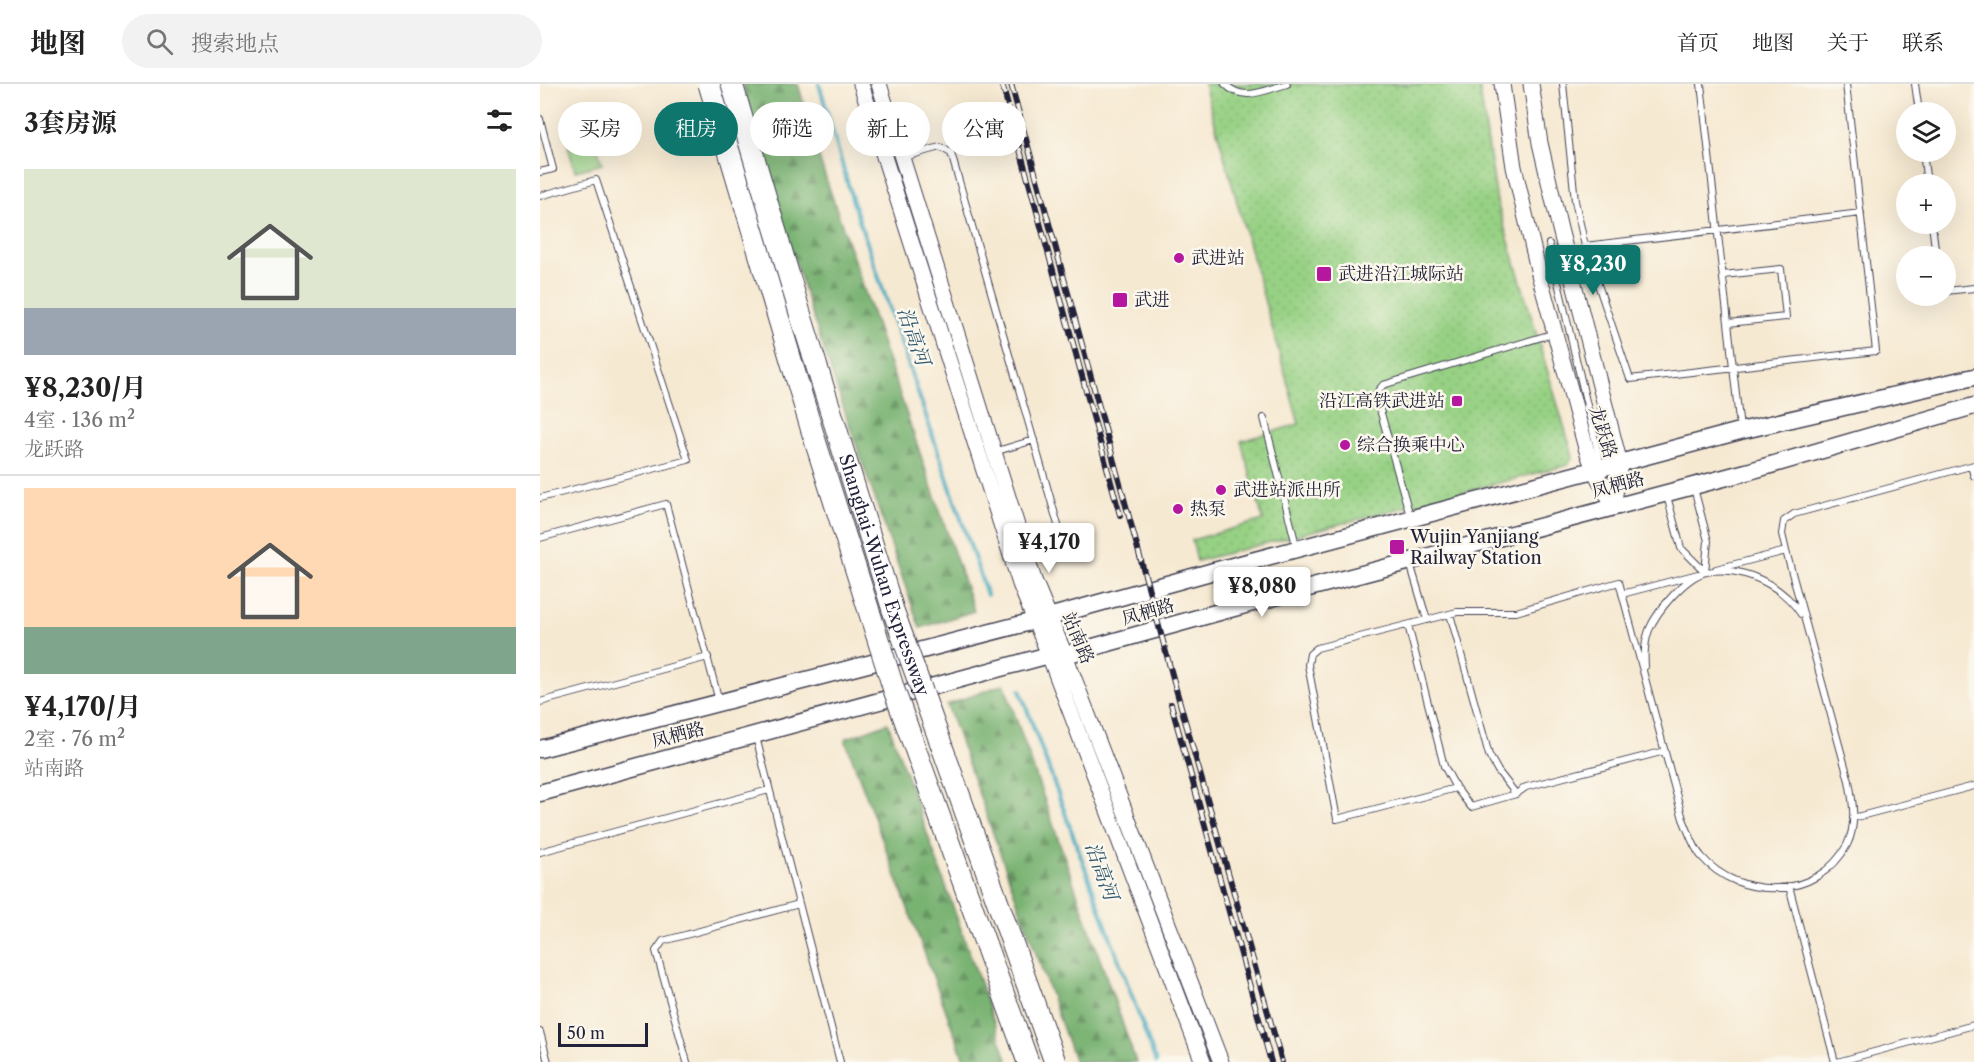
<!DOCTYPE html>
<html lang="zh">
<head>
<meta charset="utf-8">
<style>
	:root { --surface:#fff; --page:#f2f2f2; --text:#222; --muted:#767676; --line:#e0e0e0; --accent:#0f766e }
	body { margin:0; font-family:"Libre Caslon Text","Noto Serif SC",serif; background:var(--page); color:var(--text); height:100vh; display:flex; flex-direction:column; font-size:22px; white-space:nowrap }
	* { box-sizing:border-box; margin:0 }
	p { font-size:20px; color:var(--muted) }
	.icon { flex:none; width:33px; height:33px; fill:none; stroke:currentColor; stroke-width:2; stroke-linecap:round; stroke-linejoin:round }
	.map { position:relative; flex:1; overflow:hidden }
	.sheet { display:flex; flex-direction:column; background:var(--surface); width:540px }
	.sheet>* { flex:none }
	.guide { position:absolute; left:18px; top:18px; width:570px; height:54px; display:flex; gap:12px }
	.controls { position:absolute; left:1356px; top:18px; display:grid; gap:12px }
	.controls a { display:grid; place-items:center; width:60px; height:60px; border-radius:50%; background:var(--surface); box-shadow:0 6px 24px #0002; font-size:30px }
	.scale { position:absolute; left:18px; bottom:15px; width:90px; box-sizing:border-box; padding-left:6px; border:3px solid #22223b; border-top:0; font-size:16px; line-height:21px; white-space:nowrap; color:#22223b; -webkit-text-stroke:4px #fbf7ec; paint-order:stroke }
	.price { position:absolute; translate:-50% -51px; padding:0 14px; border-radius:6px; background:#fff; color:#222; font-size:20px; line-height:39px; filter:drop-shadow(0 2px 3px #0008) }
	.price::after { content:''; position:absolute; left:50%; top:36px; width:18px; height:14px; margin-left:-9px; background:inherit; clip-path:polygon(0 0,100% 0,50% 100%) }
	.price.on { background:var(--accent); color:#fff }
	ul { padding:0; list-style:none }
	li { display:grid; align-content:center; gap:12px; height:318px; padding:0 24px }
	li+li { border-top:2px solid var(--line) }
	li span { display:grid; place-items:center; height:186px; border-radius:0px; color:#555 }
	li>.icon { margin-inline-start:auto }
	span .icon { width:108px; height:108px; fill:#fffc; stroke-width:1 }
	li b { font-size:26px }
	h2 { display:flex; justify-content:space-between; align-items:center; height:72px; padding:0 24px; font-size:26px }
	.tag { padding:0 21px; border-radius:27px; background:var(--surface); box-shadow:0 6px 24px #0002; font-size:21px; line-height:54px }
	.tag.on { background:var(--accent); color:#fff }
	header { display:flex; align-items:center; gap:36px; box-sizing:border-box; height:84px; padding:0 30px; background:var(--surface); border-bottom:2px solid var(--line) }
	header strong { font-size:28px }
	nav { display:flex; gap:33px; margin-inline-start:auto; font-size:21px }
	.search { width:420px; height:54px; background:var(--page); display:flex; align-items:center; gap:15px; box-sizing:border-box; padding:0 21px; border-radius:33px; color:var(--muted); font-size:22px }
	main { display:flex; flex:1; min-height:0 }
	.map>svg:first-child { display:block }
	.grass { fill:url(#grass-dots); stroke:#5c7a60; stroke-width:1.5 }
	.forest { fill:url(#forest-firs); stroke:#4e6a56; stroke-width:1.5 }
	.pitch { fill:#97d184; stroke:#5c7a60; stroke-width:1.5 }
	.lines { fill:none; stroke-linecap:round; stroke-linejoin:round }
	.stream { stroke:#40a9c0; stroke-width:4 }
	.service-casing { stroke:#424052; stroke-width:8 }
	.tertiary-casing { stroke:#424052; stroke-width:17 }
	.secondary-casing { stroke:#424052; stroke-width:19 }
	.service { stroke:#fff; stroke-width:6 }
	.tertiary { stroke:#fff; stroke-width:15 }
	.secondary { stroke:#fff; stroke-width:16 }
	.rail-casing { stroke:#22223b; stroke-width:6 }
	.rail { stroke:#fbf7ec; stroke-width:4; stroke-dasharray:11; stroke-linecap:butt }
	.motorway-bridge-casing { stroke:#424052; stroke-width:23; stroke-linecap:butt }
	.motorway-bridge { stroke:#fff; stroke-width:21 }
	.poi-dot { fill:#b5179e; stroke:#fbf7ec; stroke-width:2 }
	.labels { text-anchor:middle; stroke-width:5; stroke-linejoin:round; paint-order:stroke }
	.poi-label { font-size:18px; fill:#22223b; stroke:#fbf7ec; text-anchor:start }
	.street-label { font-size:18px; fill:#22223b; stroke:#fbf7ec }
	.water-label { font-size:20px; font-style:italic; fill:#2e5870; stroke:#fbf7ec }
</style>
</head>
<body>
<header>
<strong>地图</strong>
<div class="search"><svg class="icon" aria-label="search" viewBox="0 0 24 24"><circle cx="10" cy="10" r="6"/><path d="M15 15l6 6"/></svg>搜索地点</div>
<nav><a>首页</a><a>地图</a><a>关于</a><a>联系</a></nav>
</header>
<main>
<section class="sheet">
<h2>3套房源<svg class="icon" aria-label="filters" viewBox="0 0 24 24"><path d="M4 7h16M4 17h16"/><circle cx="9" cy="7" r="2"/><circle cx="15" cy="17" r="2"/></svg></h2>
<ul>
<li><span style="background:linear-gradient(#dfe7d0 75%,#9aa5b1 0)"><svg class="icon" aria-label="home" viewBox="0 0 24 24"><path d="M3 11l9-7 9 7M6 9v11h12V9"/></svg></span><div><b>¥8,230/月</b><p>4室 · 136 m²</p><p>龙跃路</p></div></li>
<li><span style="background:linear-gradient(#ffd9b3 75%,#7fa58c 0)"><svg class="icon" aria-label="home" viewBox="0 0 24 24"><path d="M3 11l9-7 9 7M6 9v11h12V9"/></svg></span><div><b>¥4,170/月</b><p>2室 · 76 m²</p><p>站南路</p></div></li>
</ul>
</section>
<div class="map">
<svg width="1434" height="978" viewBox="0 0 1434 978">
	<defs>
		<pattern id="grass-dots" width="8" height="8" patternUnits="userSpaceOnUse" patternTransform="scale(1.5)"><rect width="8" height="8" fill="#97d184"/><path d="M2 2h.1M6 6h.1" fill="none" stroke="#82b373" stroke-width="1.8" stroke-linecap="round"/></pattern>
		<pattern id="forest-firs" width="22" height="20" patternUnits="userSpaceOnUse" patternTransform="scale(1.5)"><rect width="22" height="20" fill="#79b372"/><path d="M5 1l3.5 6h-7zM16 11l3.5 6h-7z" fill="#63915f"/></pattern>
	</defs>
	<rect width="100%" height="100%" fill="#fbf7ec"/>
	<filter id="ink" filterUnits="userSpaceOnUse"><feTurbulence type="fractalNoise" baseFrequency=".0167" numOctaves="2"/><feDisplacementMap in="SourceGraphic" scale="12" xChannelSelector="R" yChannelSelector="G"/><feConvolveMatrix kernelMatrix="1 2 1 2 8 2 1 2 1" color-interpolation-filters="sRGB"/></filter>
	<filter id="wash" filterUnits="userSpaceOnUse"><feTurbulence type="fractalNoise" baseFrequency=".008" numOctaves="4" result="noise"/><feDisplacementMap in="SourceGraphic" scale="24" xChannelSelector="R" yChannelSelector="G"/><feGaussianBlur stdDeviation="1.35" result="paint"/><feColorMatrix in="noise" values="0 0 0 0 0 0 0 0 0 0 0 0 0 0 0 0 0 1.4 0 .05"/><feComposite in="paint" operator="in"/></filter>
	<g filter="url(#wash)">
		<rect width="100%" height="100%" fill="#f6e9d2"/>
		<!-- grass -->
		<path class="grass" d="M664,0H939L957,118L1033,372L1028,381L657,477L652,456L723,436L701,357L759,340Z"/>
		<!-- forest -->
		<path class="forest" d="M202,0H258L280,77L434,527L380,544C317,364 253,184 202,0Z
			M464,600L596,978H535L407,621Z
			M348,639L468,978H425L305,655Z"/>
		<!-- pitch -->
		<path class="pitch" d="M55,55L62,80L35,87L28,62Z"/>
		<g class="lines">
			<!-- stream -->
			<path class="stream" d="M279,0L313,118L447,511
				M480,606L616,978"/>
		</g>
	</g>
	<g filter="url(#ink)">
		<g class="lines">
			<defs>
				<path id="service" d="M685,0C703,19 725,6 747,0
					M1023,0L1035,117L1045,162L1090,295L1336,267L1306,0
					M1161,0L1200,345
					M1375,0L1379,28
					M0,35L13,85L0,88
					M1383,68L1387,100
					M364,73L400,63L411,69L518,441
					M0,112L56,96L148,376L0,414
					M1392,140L1396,172
					M1009,160L1061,381
					M1045,162L1321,129
					M1183,191L1241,185L1246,233L1188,239
					M1406,207L1434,204
					M724,334L757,465
					M454,368L494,356
					M1431,382L1434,392
					M1154,404L1168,457L1165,488
					M1127,412L1141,464L1165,488
					M870,432L837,315L838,307L843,301L1015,249
					M0,454L126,420L179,617
					M870,479L887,536
					M1176,485L1246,467
					M1082,510L1158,490
					M868,541L904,682L916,704L931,723L976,710L958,687L949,671L910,530
					M1105,582C1104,570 1105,557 1109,546C1117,527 1145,493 1166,488C1202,481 1242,501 1261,530
					M0,618L168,573
					M216,653L300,978
					M916,704L797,735L768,581L770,570L777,564L917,528H976L1079,498L1143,735C1148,746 1153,763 1161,772C1199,817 1278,816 1307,761C1317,741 1313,718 1309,697L1246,467L1242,450L1244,437L1254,430L1434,381
					M976,710L986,703L1125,667
					M1313,734L1434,702
					M0,768L229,706
					M1249,802L1295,978
					M0,948L8,978
					M147,978L116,867L123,857L259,820
					M1297,978L1434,941"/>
				<path id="tertiary" d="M321,0L480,500L509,571L663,978
					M339,0L494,496L525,571L681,978
					M962,0L974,83L1000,194L1046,364L1054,386L1073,422
					M991,0L1000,59L1020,145L1080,380L1073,422"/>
				<path id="secondary" d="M0,665L494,537L674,487L1200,347L1434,293
					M0,709L509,571H525L690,525L1210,387L1434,322"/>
			</defs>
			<!-- service casing -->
			<use href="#service" class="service-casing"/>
			<!-- tertiary casing -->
			<use href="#tertiary" class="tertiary-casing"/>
			<!-- secondary casing -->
			<use href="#secondary" class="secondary-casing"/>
			<!-- service -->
			<use href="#service" class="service"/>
			<!-- tertiary -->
			<use href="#tertiary" class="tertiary"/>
			<!-- secondary -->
			<use href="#secondary" class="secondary"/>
			<defs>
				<path id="rail" d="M462,0L580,431
					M471,0L636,605L742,978
					M631,620L731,978"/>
			</defs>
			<!-- rail casing -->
			<use href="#rail" class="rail-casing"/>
			<!-- rail -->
			<use href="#rail" class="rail"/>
			<defs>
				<g id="motorway-bridge">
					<path d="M169,0L272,347L354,606L488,978"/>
					<path id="s1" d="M192,0L260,229L353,526L515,978"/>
				</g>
			</defs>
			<!-- motorway-bridge casing -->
			<use href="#motorway-bridge" class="motorway-bridge-casing"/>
			<!-- motorway-bridge -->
			<use href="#motorway-bridge" class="motorway-bridge"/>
		</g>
	</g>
	<!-- markers -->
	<g class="poi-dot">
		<circle cx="639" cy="174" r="6"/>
		<rect x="776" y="182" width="16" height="16" rx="3"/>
		<rect x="572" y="208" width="16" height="16" rx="3"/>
		<rect x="911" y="311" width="12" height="12" rx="3"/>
		<circle cx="805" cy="361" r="6"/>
		<circle cx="681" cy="406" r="6"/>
		<circle cx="638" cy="425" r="6"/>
		<rect x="849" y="455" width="16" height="16" rx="3"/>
	</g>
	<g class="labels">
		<!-- poi labels -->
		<g class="poi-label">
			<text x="651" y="180">武进站</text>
			<text x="798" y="196">武进沿江城际站</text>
			<text x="594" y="222">武进</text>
			<text x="905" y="323" text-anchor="end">沿江高铁武进站</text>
			<text x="817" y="367">综合换乘中心</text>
			<text x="693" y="412">武进站派出所</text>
			<text x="650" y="431">热泵</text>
			<text x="870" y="459">Wujin Yanjiang<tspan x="870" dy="21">Railway Station</tspan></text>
		</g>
		<!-- street labels -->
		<g class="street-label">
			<text transform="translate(1063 348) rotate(73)" y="6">龙跃路</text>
			<text transform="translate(1078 401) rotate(-15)" y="6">凤栖路</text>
			<text dy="6" stroke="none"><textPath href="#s1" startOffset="514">Shanghai-Wuhan Expressway</textPath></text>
			<text transform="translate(608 528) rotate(-16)" y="6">凤栖路</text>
			<text transform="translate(538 554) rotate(67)" y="6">站南路</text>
			<text transform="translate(138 651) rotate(-15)" y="6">凤栖路</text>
		</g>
		<!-- water labels -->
		<g class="water-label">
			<text transform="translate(374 252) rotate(71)" y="7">沿高河</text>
			<text transform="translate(562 787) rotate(70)" y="7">沿高河</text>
		</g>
	</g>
</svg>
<div class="controls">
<a><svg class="icon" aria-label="layers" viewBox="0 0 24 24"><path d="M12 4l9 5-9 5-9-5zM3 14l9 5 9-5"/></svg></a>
<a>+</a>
<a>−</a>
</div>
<div class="scale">50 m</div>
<b class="price on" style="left:1053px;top:212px">¥8,230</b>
<b class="price" style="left:509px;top:490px">¥4,170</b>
<b class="price" style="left:722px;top:534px">¥8,080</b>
<div class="guide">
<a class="tag">买房</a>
<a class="tag on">租房</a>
<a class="tag">筛选</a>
<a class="tag">新上</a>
<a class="tag">公寓</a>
</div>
</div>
</main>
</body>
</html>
